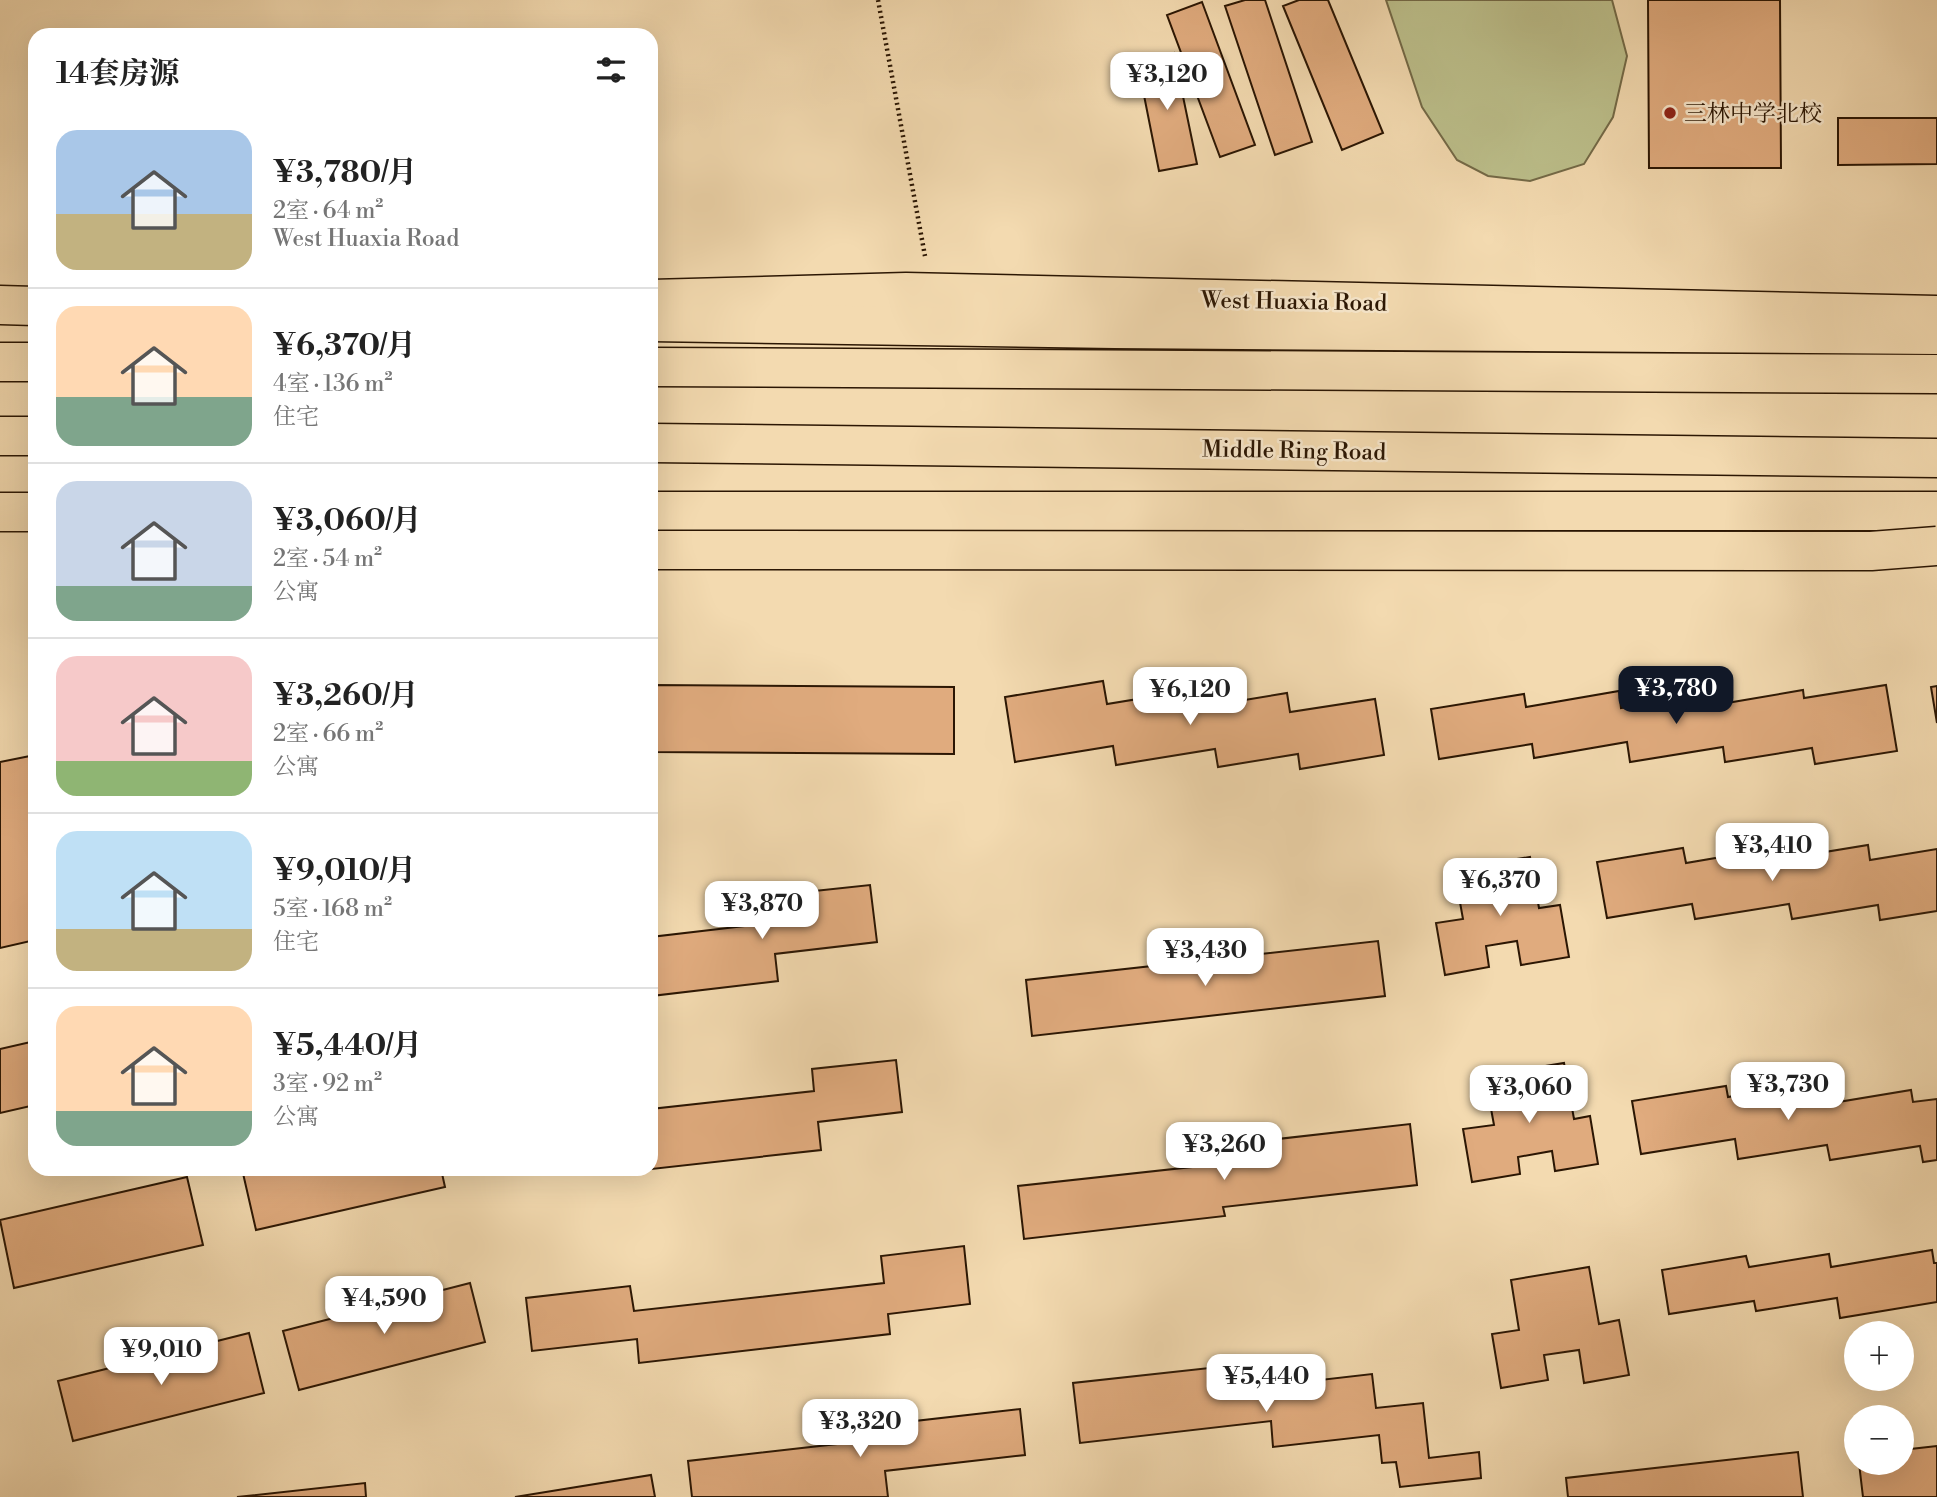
<!DOCTYPE html>
<html lang="zh">
<head>
<meta charset="utf-8">
<style>
	:root { --surface:#fff; --page:#f2f2f2; --text:#222; --muted:#767676; --line:#e0e0e0; --accent:#111827 }
	body { margin:0; font-family:"Libre Bodoni","Noto Serif SC",serif; background:var(--page); color:var(--text); height:100vh; display:flex; flex-direction:column; font-size:26px; white-space:nowrap }
	* { box-sizing:border-box; margin:0 }
	p { font-size:23px; color:var(--muted) }
	.icon { flex:none; width:38px; height:38px; fill:none; stroke:currentColor; stroke-width:2; stroke-linecap:round; stroke-linejoin:round }
	.map { position:relative; flex:1; overflow:hidden }
	.drawer { position:absolute; left:28px; top:28px; width:630px; height:1148px; display:flex; flex-direction:column; background:var(--surface); border-radius:21px; box-shadow:0 7px 28px #0002 }
	.drawer>* { flex:none }
	.controls { position:absolute; left:1844px; top:1321px; display:grid; gap:14px }
	.controls a { display:grid; place-items:center; width:70px; height:70px; border-radius:50%; background:var(--surface); box-shadow:0 7px 28px #0002; font-size:35px }
	.price { position:absolute; translate:-50% -60px; padding:0 16px; border-radius:14px; background:#fff; color:#222; font-size:23px; line-height:46px; filter:drop-shadow(0 2px 4px #0008) }
	.price::after { content:''; position:absolute; left:50%; top:42px; width:21px; height:16px; margin-left:-10px; background:inherit; clip-path:polygon(0 0,100% 0,50% 100%) }
	.price.selected { background:var(--accent); color:#fff }
	ul { padding:0; list-style:none }
	li { display:flex; align-items:center; gap:21px; height:175px; padding:0 28px }
	li+li { border-top:2px solid var(--line) }
	li span { display:grid; place-items:center; flex:none; width:196px; height:140px; border-radius:21px; color:#555 }
	li>.icon { margin-inline-start:auto }
	span .icon { width:84px; height:84px; fill:#fffc; stroke-width:1 }
	li b { font-size:30px }
	h2 { display:flex; justify-content:space-between; align-items:center; height:84px; padding:0 28px; font-size:30px }
	.map>svg:first-child { display:block }
	.green { fill:#bcbf8b; stroke:#746a47; stroke-width:2 }
	.building { fill:#e0ab7e; stroke:#2b1603; stroke-width:2 }
	.lines { fill:none; stroke-linecap:round; stroke-linejoin:round }
	.primary-casing { stroke:#2b1603; stroke-width:41 }
	.highway-casing { stroke:#2b1603; stroke-width:41 }
	.path { stroke:#2b1603; stroke-width:4.5; stroke-dasharray:2 3.5; stroke-linecap:butt }
	.primary { stroke:#f3dab0; stroke-width:38 }
	.highway { stroke:#f3dab0; stroke-width:38 }
	.highway-bridge-casing { stroke:#2b1603; stroke-width:41; stroke-linecap:butt }
	.highway-bridge { stroke:#f3dab0; stroke-width:38 }
	.poi-dot { fill:#8f2418; stroke:#f7e7cc; stroke-width:2.5 }
	.labels { text-anchor:middle; stroke-width:5; stroke-linejoin:round; paint-order:stroke }
	.poi-label { font-size:23px; fill:#2b1603; stroke:#f7e7cc; text-anchor:start }
	.street-label { font-size:23px; fill:#2b1603; stroke:#f7e7cc }
</style>
</head>
<body>
<div class="map">
<svg width="1937" height="1497" viewBox="0 0 1937 1497">
	<rect width="100%" height="100%" fill="#f3dab0"/>
	<filter id="stains"><feTurbulence type="fractalNoise" baseFrequency=".00286" numOctaves="4"/><feColorMatrix values="0 0 0 0 .2 0 0 0 0 .09 0 0 0 0 .02 0 0 0 .5 -.17"/></filter>
	<radialGradient id="worn" r=".72"><stop offset=".6" stop-color="#630" stop-opacity="0"/><stop offset="1" stop-color="#630" stop-opacity=".3"/></radialGradient>
	<!-- green -->
	<path class="green" d="M1386,0H1612L1627,56L1613,117L1584,164L1530,181L1488,176L1457,160L1422,107Z"/>
	<!-- building -->
	<path class="building" d="M1245,0H1265L1312,142L1275,155L1225,6Z
		M1299,0H1328L1383,133L1342,150L1283,6Z
		M1648,0H1780L1781,168H1649Z
		M1202,2L1255,145L1220,157L1167,15Z
		M1174,53L1197,164L1159,171L1137,60Z
		M1838,118H1937V164L1838,165Z
		M1103,681L1107,704L1205,688L1208,706L1287,693L1290,712L1375,699L1384,755L1300,769L1298,754L1218,767L1215,749L1116,765L1113,746L1015,762L1005,697Z
		M651,685L954,687V754L651,752Z
		M1886,685L1897,751L1815,764L1812,748L1725,762L1723,747L1630,762L1627,742L1534,758L1532,744L1439,759L1431,709L1524,694L1526,707L1619,691L1621,708L1714,693L1715,705L1803,690L1804,698Z
		M1937,686V723L1931,687Z
		M35,755V940L0,948V762Z
		M1868,845L1870,860L1937,849V911L1880,920L1878,905L1792,919L1789,904L1695,919L1692,904L1607,918L1597,862L1683,848L1686,863L1780,847L1782,859Z
		M1530,857L1539,908L1560,905L1569,957L1521,965L1517,941L1486,946L1489,967L1445,975L1436,923L1463,919L1454,869Z
		M870,885L877,942L775,954L778,981L651,996V937L771,923L768,896Z
		M1378,941L1385,996L1032,1036L1026,980Z
		M35,1041V1105L0,1113V1049Z
		M896,1060L902,1112L818,1122L821,1150L598,1175V1169H651V1109L814,1091L812,1069Z
		M1564,1063L1574,1119L1590,1116L1598,1164L1555,1171L1552,1151L1518,1157L1520,1174L1472,1182L1463,1129L1494,1125L1485,1076Z
		M1817,1082L1820,1105L1911,1090L1913,1102L1937,1099V1160L1923,1162L1920,1146L1830,1160L1827,1145L1738,1159L1735,1139L1641,1154L1632,1101L1726,1086L1728,1097Z
		M1410,1124L1417,1185L1223,1207L1225,1216L1024,1239L1018,1186L1219,1164L1216,1146Z
		M242,1169H441L445,1187L256,1230Z
		M187,1177L203,1245L14,1288L0,1220Z
		M964,1246L970,1304L888,1314L890,1334L639,1363L637,1339L532,1351L526,1298L630,1286L634,1311L884,1283L881,1256Z
		M1932,1250L1934,1263H1937V1302L1840,1318L1837,1298L1756,1311L1754,1301L1669,1314L1662,1270L1746,1256L1749,1267L1829,1254L1831,1267Z
		M1589,1267L1599,1324L1619,1320L1629,1375L1584,1383L1579,1350L1544,1355L1548,1380L1501,1388L1492,1334L1519,1330L1511,1280Z
		M470,1283L485,1342L299,1390L283,1331Z
		M249,1333L264,1393L73,1441L58,1381Z
		M1264,1362L1267,1386L1372,1374L1376,1408L1423,1403L1429,1458L1479,1452L1481,1478L1400,1487L1396,1462L1382,1463L1379,1435L1273,1447L1271,1421L1080,1443L1073,1383Z
		M1020,1409L1025,1455L885,1471L888,1497H692L688,1461L881,1439L880,1425Z
		M1937,1446V1497H1863L1859,1463H1902V1450Z
		M1798,1452L1803,1497H1568L1566,1478Z
		M651,1475L655,1497H515Z
		M365,1483L366,1497H237Z"/>
	<g class="lines">
		<defs>
			<path id="primary" d="M651,299L906,292L1937,315
				M0,305L35,306
				M651,511H1937
				M0,512H35"/>
			<path id="highway" d="M651,322L1115,329L1937,335
				M0,362H35
				M651,367L1937,374
				M0,436H35
				M651,443L1937,458
				M34,512H35"/>
		</defs>
		<!-- primary casing -->
		<use href="#primary" class="primary-casing"/>
		<!-- highway casing -->
		<use href="#highway" class="highway-casing"/>
		<!-- path -->
		<path class="path" d="M878,0L925,256"/>
		<!-- primary -->
		<use href="#primary" class="primary"/>
		<!-- highway -->
		<use href="#highway" class="highway"/>
		<defs>
			<path id="highway-bridge" d="M651,550L1871,551L1937,546"/>
		</defs>
		<!-- highway-bridge casing -->
		<use href="#highway-bridge" class="highway-bridge-casing"/>
		<!-- highway-bridge -->
		<use href="#highway-bridge" class="highway-bridge"/>
	</g>
	<!-- markers -->
	<circle class="poi-dot" cx="1670" cy="113" r="7"/>
	<g class="labels">
		<!-- poi labels -->
		<g class="poi-label">
			<text x="1684" y="121">三林中学北校</text>
		</g>
		<!-- street labels -->
		<g class="street-label">
			<text transform="translate(1294 301) rotate(1)" y="8">West Huaxia Road</text>
			<text transform="translate(1294 450) rotate(1)" y="8">Middle Ring Road</text>
		</g>
	</g>
	<rect width="100%" height="100%" filter="url(#stains)"/>
	<rect width="100%" height="100%" fill="url(#worn)"/>
</svg>
<div class="controls">
<a>+</a>
<a>−</a>
</div>
<b class="price" style="left:1167px;top:112px">¥3,120</b>
<b class="price selected" style="left:1676px;top:726px">¥3,780</b>
<b class="price" style="left:1190px;top:727px">¥6,120</b>
<b class="price" style="left:1772px;top:883px">¥3,410</b>
<b class="price" style="left:1500px;top:918px">¥6,370</b>
<b class="price" style="left:762px;top:941px">¥3,870</b>
<b class="price" style="left:1205px;top:988px">¥3,430</b>
<b class="price" style="left:1788px;top:1122px">¥3,730</b>
<b class="price" style="left:1529px;top:1125px">¥3,060</b>
<b class="price" style="left:1224px;top:1182px">¥3,260</b>
<b class="price" style="left:384px;top:1336px">¥4,590</b>
<b class="price" style="left:161px;top:1387px">¥9,010</b>
<b class="price" style="left:1266px;top:1414px">¥5,440</b>
<b class="price" style="left:860px;top:1459px">¥3,320</b>
<section class="drawer">
<h2>14套房源<svg class="icon" aria-label="filters" viewBox="0 0 24 24"><path d="M4 7h16M4 17h16"/><circle cx="9" cy="7" r="2"/><circle cx="15" cy="17" r="2"/></svg></h2>
<ul>
<li><span style="background:linear-gradient(#a9c7e8 60%,#c2b280 0)"><svg class="icon" aria-label="home" viewBox="0 0 24 24"><path d="M3 11l9-7 9 7M6 9v11h12V9"/></svg></span><div><b>¥3,780/月</b><p>2室 · 64 m²</p><p>West Huaxia Road</p></div></li>
<li><span style="background:linear-gradient(#ffd9b3 65%,#7fa58c 0)"><svg class="icon" aria-label="home" viewBox="0 0 24 24"><path d="M3 11l9-7 9 7M6 9v11h12V9"/></svg></span><div><b>¥6,370/月</b><p>4室 · 136 m²</p><p>住宅</p></div></li>
<li><span style="background:linear-gradient(#c9d6e8 75%,#7fa58c 0)"><svg class="icon" aria-label="home" viewBox="0 0 24 24"><path d="M3 11l9-7 9 7M6 9v11h12V9"/></svg></span><div><b>¥3,060/月</b><p>2室 · 54 m²</p><p>公寓</p></div></li>
<li><span style="background:linear-gradient(#f6c9c9 75%,#8fb573 0)"><svg class="icon" aria-label="home" viewBox="0 0 24 24"><path d="M3 11l9-7 9 7M6 9v11h12V9"/></svg></span><div><b>¥3,260/月</b><p>2室 · 66 m²</p><p>公寓</p></div></li>
<li><span style="background:linear-gradient(#bfe0f5 70%,#c2b280 0)"><svg class="icon" aria-label="home" viewBox="0 0 24 24"><path d="M3 11l9-7 9 7M6 9v11h12V9"/></svg></span><div><b>¥9,010/月</b><p>5室 · 168 m²</p><p>住宅</p></div></li>
<li><span style="background:linear-gradient(#ffd9b3 75%,#7fa58c 0)"><svg class="icon" aria-label="home" viewBox="0 0 24 24"><path d="M3 11l9-7 9 7M6 9v11h12V9"/></svg></span><div><b>¥5,440/月</b><p>3室 · 92 m²</p><p>公寓</p></div></li>
</ul>
</section>
</div>
</body>
</html>
